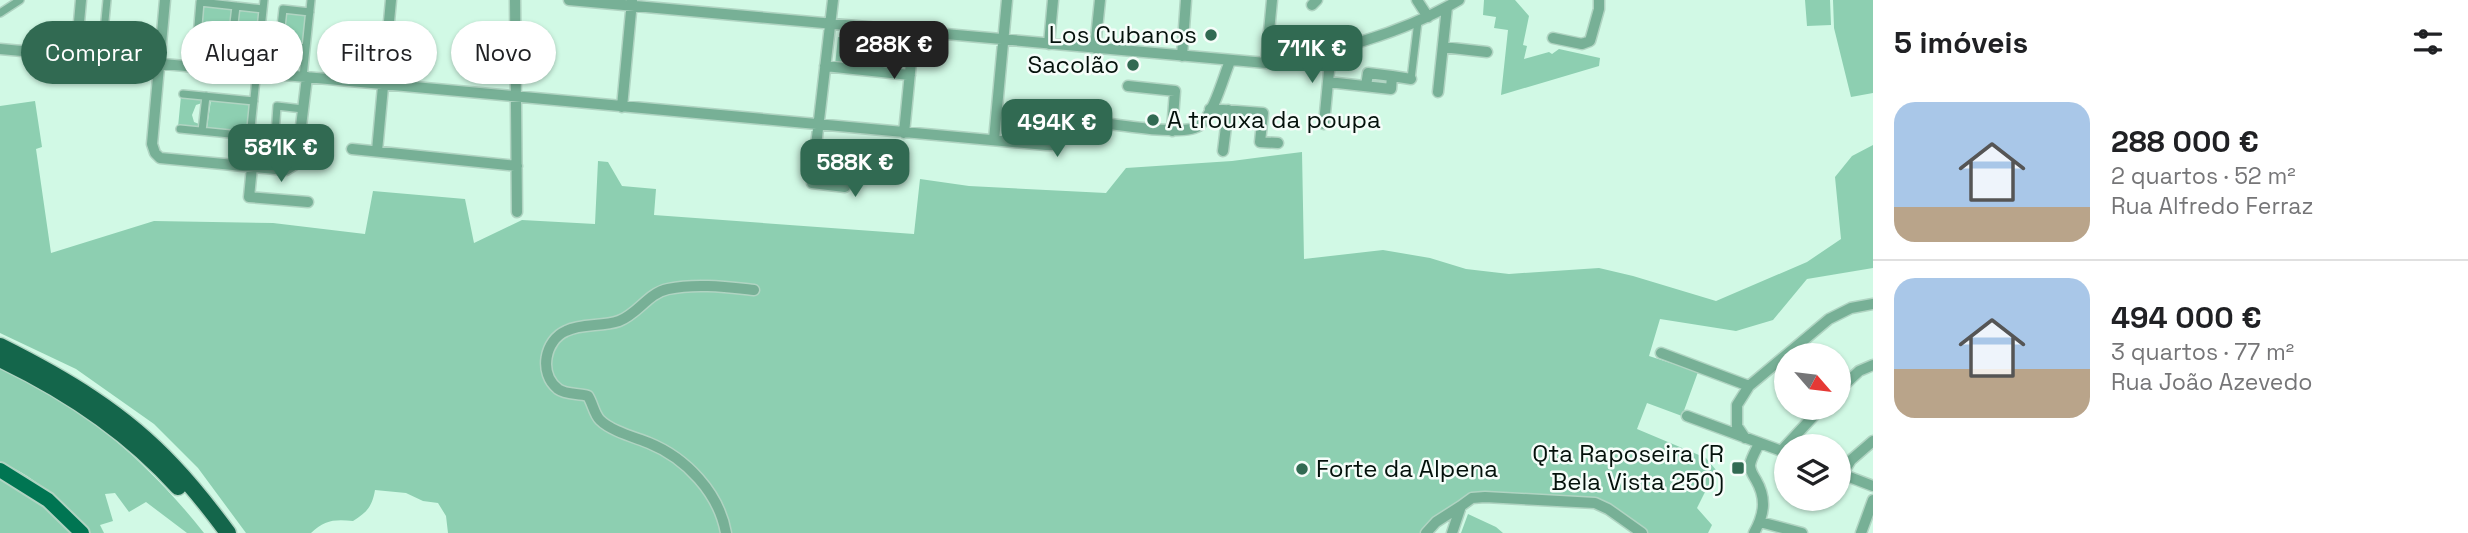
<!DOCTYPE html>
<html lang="pt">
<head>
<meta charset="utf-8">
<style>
	:root { --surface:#fff; --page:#f6f6f6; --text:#202124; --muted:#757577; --line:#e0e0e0; --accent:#316a52 }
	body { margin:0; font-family:"Space Grotesk",sans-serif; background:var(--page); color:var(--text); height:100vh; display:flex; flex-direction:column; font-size:26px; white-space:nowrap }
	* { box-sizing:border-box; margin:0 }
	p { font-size:23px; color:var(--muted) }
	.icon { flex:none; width:38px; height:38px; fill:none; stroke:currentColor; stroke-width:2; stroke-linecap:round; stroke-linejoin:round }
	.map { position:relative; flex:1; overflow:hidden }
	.details { display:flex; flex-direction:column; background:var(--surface); width:595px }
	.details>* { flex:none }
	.top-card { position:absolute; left:21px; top:21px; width:665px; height:63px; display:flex; gap:14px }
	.needle { width:46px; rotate:118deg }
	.buttons { position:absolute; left:1774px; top:343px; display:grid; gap:14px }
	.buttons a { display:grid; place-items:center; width:77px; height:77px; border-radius:50%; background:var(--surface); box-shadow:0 2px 5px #0004; font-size:35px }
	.price { position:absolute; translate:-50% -60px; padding:0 16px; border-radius:14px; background:var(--accent); color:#fff; font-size:23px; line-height:46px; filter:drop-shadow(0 2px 4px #0008) }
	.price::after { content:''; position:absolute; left:50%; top:42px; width:21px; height:16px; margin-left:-10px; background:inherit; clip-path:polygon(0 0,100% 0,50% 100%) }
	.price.current { background:#222; color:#fff }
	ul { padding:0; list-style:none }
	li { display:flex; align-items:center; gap:21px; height:175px; padding:0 21px }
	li+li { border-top:2px solid var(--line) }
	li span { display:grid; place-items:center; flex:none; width:196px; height:140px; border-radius:21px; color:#555 }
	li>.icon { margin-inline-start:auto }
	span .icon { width:84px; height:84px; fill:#fffc; stroke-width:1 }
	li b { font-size:30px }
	h2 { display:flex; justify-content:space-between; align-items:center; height:84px; padding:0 21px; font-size:30px }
	.chip { padding:0 24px; border-radius:32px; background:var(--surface); box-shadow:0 2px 5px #0004; font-size:24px; line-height:63px }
	.chip.current { background:var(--accent); color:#fff }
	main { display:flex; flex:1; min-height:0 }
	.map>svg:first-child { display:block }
	.green { fill:#8dcfb1 }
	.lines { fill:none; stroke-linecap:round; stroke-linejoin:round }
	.pedestrian-casing { stroke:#b0d4c2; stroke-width:10 }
	.minor-casing { stroke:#b0d4c2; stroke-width:13 }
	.primary-casing { stroke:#b0d4c2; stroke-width:18 }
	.trunk-casing { stroke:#b0d4c2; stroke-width:19 }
	.pedestrian { stroke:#77b096; stroke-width:7 }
	.minor { stroke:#77b096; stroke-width:10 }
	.primary { stroke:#007552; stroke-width:14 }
	.trunk { stroke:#14664b; stroke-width:16 }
	.poi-dot { fill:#316a52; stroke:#f5fdf9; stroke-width:2.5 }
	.labels { text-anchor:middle; stroke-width:5; stroke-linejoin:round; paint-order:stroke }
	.poi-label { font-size:24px; fill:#04110b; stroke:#f5fdf9; text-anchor:end }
</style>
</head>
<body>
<main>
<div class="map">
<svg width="1873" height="533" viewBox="0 0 1873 533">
	<rect width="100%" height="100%" fill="#d1f9e5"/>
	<!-- green -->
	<path class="green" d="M1484,0H1515L1529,16L1523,45L1527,46L1524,59L1549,52L1552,54L1559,49L1600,58L1599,66L1501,95L1508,30L1494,28L1496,17L1483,15Z
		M1805,0H1830L1831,25L1807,26Z
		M1833,0H1873V93L1851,97L1834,28Z
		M200,2L263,9L260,43L197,37Z
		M283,9L310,12L306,48L279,45Z
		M838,37L906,43L903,72L835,65Z
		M181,96L202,98V103L196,105L192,115L194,122L199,124V129L178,127Z
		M211,100L253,105L250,133L207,128Z
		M35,101L42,147L36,149L51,253L154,221L273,223L365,234L373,191L465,199L474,243L522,220L595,224L598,161L608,162L622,186L656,189L654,215L914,234L920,179L969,186L1106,193L1126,168L1232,161L1302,152L1304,259L1383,250L1430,258L1466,269L1509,274L1599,268L1633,276L1716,301L1807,262L1841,239L1835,177L1852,156L1873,145V268L1807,279L1773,320L1736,331L1660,319L1649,356L1698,372L1682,416L1647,403L1637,429L1706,458L1716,470L1697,508L1712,525L1708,533H1648L1634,523L1574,497L1474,493L1459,502L1423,533H448L446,516L438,503L423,501L406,493L375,490C372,507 367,512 353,521C335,519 324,520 311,533H246L198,468L154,424L76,369L0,333V106Z
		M0,367C83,406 147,461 204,533H187L146,502L129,512L115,493L105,494L113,521L100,525L104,533H90C64,504 37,477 0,462Z
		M0,478C26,495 51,510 72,533H0Z
		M1468,514L1496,527L1503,533H1461Z"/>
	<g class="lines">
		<defs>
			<path id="pedestrian" d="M107,0L104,31L161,36
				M0,13L20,0
				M232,41L236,6
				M260,43L197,37L200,2L263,9
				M306,48L279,45L283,9L310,12
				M303,77L311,0
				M1411,79L1418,21
				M183,94L254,101
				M180,129L250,136
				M202,131L206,96
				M300,137L275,135L277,106L303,109
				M247,167L264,0"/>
			<path id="minor" d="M165,0L152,144L155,153L160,158L286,170L296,164L297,159L307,77
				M515,0L517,212
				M569,0L1266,63C1334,51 1400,35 1459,0
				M1417,0L1428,17
				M1312,5L1317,0
				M1553,38L1582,44L1590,41L1599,9V0
				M1049,44L1053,0
				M1443,47L1487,52
				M1095,48L1100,0
				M0,49L1046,145H1052L1082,122L1088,121C1110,123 1186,138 1200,125C1214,113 1223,78 1230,61
				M76,56L81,0
				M1182,56L1186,0
				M1266,63L1272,0
				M825,66L910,75
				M1392,76L1411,79
				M1328,82L1391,89L1392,76L1368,73L1366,86
				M1128,86L1175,91L1172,131
				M1438,92L1447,7
				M622,107L632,1
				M1210,109L1263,113L1260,142L1278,143
				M1324,124L1331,50
				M904,133L914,32
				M994,140L1007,0
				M352,149L517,166
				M377,151L391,0
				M1223,151L1228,110
				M814,163L847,166L845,187L812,183L814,163L833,0
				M252,167L249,197L308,202
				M1661,353L1749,386
				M1839,390L1859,371L1873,365
				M1687,416L1787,453
				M1745,438L1737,426V405L1749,386L1829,319L1851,308L1873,304
				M1781,451L1821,408
				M1839,473L1873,486
				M1842,474L1851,460L1873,441
				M1760,522L1802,533
				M726,533C719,493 686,458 649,443C634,437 611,431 600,420C594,414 593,404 588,396C578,393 566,395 558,389C538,373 545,340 566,331C582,323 602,327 619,321C638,314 648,293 668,289C696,283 726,287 754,290
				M1426,533L1436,522L1461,506
				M1452,533L1461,506L1472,498L1485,497L1595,503L1608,509L1642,533
				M1754,533C1764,515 1767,499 1756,480C1753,475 1750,471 1750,465C1751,458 1756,450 1759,444
				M1861,533L1873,500"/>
			<path id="primary" d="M0,470L48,500L82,533"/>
			<path id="trunk" d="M0,346C64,378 124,413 173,466C193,487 211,510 228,533
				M0,359C67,391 128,431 178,487"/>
		</defs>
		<!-- pedestrian casing -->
		<use href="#pedestrian" class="pedestrian-casing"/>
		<!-- minor casing -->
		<use href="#minor" class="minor-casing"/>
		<!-- primary casing -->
		<use href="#primary" class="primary-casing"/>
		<!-- trunk casing -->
		<use href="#trunk" class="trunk-casing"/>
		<!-- pedestrian -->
		<use href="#pedestrian" class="pedestrian"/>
		<!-- minor -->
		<use href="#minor" class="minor"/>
		<!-- primary -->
		<use href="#primary" class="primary"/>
		<!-- trunk -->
		<use href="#trunk" class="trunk"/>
	</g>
	<!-- markers -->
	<g class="poi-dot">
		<circle cx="1211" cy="35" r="7"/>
		<circle cx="1133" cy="65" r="7"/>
		<circle cx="1153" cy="120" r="7"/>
		<rect x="1731" y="461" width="14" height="14" rx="3.5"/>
		<circle cx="1302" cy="469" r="7"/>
	</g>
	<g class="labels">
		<!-- poi labels -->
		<g class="poi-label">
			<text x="1197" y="43">Los Cubanos</text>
			<text x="1119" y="73">Sacolão</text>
			<text x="1167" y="128" text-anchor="start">A trouxa da poupa</text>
			<text x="1724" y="462">Qta Raposeira (R<tspan x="1724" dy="28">Bela Vista 250)</tspan></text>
			<text x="1316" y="477" text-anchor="start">Forte da Alpena</text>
		</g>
	</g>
</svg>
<div class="buttons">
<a><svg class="needle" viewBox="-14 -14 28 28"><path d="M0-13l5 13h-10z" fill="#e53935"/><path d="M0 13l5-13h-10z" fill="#757577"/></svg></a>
<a><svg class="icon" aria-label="layers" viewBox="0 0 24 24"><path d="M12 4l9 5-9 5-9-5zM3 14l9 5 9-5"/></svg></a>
</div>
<b class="price current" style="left:894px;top:81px">288K €</b>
<b class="price" style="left:1312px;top:85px">711K €</b>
<b class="price" style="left:1057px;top:159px">494K €</b>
<b class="price" style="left:281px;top:184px">581K €</b>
<b class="price" style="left:855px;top:199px">588K €</b>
<div class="top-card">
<a class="chip current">Comprar</a>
<a class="chip">Alugar</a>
<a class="chip">Filtros</a>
<a class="chip">Novo</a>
</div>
</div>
<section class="details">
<h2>5 imóveis<svg class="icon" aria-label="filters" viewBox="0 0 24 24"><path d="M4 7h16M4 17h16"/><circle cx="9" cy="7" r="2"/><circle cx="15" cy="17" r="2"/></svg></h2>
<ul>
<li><span style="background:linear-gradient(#a9c7e8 75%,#b9a48a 0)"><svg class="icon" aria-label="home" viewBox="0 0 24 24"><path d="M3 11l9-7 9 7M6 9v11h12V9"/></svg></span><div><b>288 000 €</b><p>2 quartos · 52 m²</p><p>Rua Alfredo Ferraz</p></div></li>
<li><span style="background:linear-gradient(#a9c7e8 65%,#b9a48a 0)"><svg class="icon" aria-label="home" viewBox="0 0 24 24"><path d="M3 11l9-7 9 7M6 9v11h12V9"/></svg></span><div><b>494 000 €</b><p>3 quartos · 77 m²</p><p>Rua João Azevedo</p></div></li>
</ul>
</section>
</main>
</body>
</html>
